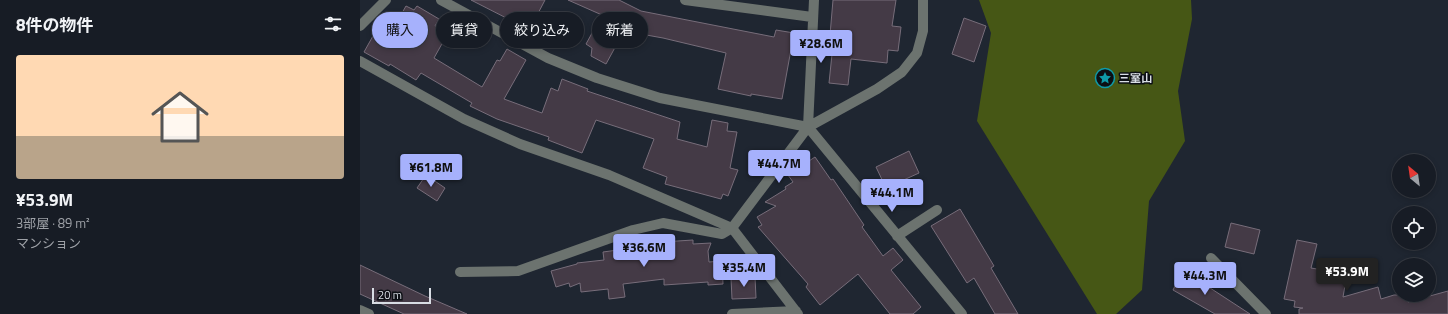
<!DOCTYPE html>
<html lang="ja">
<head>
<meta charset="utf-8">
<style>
	:root { --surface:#171c25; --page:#20252d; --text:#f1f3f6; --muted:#9ea1a7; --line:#363a42; --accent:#a6b1fc }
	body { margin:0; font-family:"Titillium Web","Noto Sans JP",sans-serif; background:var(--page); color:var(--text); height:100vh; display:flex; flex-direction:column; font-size:15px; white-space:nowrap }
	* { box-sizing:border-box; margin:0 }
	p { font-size:13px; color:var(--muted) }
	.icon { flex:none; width:22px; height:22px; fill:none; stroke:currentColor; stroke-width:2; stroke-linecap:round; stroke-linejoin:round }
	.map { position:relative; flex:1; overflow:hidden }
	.details { display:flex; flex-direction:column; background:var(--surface); width:360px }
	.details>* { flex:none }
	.banner { position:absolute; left:12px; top:12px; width:380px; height:36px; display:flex; gap:8px }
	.needle { width:26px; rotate:331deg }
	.controls { position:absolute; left:1032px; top:154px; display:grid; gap:8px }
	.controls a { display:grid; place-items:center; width:44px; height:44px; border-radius:50%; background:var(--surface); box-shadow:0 2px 6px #0003,0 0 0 1px var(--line); font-size:20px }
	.scale { position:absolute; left:12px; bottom:10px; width:59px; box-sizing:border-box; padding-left:4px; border:2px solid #d8dde4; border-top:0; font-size:11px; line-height:14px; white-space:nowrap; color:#d8dde4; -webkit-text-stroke:3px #0c0f14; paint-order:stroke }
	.price { position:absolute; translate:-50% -34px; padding:0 9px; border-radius:4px; background:var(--accent); color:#111; font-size:13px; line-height:26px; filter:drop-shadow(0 1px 2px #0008) }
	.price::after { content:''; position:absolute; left:50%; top:24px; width:12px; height:9px; margin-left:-6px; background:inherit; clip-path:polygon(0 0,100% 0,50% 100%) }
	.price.current { background:#222; color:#fff }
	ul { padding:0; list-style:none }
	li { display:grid; align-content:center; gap:8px; height:212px; padding:0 16px }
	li+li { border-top:1px solid var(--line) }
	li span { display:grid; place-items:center; height:124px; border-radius:4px; color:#555 }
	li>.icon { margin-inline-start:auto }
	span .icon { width:72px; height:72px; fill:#fffc; stroke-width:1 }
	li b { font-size:17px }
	h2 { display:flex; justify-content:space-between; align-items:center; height:48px; padding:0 16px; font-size:17px }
	.pill { padding:0 14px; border-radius:18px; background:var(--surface); box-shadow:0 2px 6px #0003,0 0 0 1px var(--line); font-size:14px; line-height:36px }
	.pill.current { background:var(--accent); color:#111 }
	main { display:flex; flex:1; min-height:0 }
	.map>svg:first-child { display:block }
	.forest { fill:#465715 }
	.building { fill:#443a46; stroke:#776d7a }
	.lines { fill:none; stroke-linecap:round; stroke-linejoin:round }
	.minor { stroke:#6c736f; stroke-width:10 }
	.labels { text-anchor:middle; stroke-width:3; stroke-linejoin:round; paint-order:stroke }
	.poi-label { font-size:11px; font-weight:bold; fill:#d8dde4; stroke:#0c0f14; text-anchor:start }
</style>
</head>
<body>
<main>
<section class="details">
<h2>8件の物件<svg class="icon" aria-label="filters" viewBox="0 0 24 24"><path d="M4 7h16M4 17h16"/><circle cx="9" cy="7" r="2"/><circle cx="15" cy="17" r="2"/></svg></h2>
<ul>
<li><span style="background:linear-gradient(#ffd9b3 65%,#b9a48a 0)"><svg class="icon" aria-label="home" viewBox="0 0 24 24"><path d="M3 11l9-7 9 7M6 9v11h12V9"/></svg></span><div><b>¥53.9M</b><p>3部屋 · 89 m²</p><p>マンション</p></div></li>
</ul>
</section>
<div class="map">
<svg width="1088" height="314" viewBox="0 0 1088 314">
	<rect width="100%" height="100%" fill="#1f2631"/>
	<!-- forest -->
	<path class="forest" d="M619,0H831L832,19L818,91L825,141L789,201L782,290L756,314H737L617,121L631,33Z"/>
	<!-- building -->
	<path class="building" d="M111,0H185L173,23L167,20L164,27Z
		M208,0H259L281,11L414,37L416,30L434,33L422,99L391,94V96L358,89L366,53L303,38L264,31L246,64L231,56L232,48L226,44L242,15Z
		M473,0H536L532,26L541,27L538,51L528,50L527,63L491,59L488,85L469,83L474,35H470Z
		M46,6L54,10L57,6L79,19L75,26L88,33L74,58L122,87L137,60L140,61L147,49L166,60L144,99L182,113L191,88L198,91L202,79L228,89L227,91L320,122L317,139L347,147L352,120L368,123L367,131L377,132L370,168L378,170L368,196L363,194L361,199L305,184L307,177L283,168L294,139L236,120L222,153L188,140L189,137L137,119L110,106L112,103L61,73L56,80L30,64L29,66L4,52L18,27L30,34Z
		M604,18L626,26L614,62L592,54Z
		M549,151L559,173L526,188L516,167Z
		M455,157L471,180L473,179L504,225L502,227L523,256L533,248L543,260L531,270L561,307L553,314H530L498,274L460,305L446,287L448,284L398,227L402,225L397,217L416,206L405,202L426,189L425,187L433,182L428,175Z
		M66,175L85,188L77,201L57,188Z
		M600,209L634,266L631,268L658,314H635L614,278L607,283L571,226Z
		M871,223L900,230L894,254L865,247Z
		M333,240V244L351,243L348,251L349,262L362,261L363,284L348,285V282L304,285V279L263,284L265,297L249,299L248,289L221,292L220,283L210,287L209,283L196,287L191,271L217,264V263L244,260L243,252L302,244V242Z
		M937,240L957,244L951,268L987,274L983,297L1018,287L1021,299L1034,295H1046L1048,302L1088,291V314H939V309L943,308L934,307L935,301L924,299Z
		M0,265L65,296L107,314H44L0,294Z
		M823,270L844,284L890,314H855L813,290Z
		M395,277L396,298L372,299L371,278Z"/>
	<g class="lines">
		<!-- minor -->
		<path class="minor" d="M81,0L188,58L237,78L300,98L448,127L602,314
			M325,0L452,17
			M0,26L26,0
			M0,61L104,119L160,144L249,175L372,228L438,314
			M448,127L454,0
			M537,236L577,210
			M851,258L906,314
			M100,272L158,271L273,230L303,223L362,234L372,228L448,127L517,89L542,72L557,53L563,31V0
			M0,310L9,314
			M372,314L436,311"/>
	</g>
	<!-- icons -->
	<defs>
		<symbol id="sight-ring" viewBox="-11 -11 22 22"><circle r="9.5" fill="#0c0f14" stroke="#0f9aa8" stroke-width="1.5"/><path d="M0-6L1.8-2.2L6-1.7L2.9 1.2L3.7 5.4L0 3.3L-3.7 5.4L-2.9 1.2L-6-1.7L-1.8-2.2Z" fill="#0f9aa8"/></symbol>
	</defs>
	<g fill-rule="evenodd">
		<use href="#sight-ring" x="734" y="67" width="22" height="22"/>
	</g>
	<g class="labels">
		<!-- poi labels -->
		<g class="poi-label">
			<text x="759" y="82">三室山</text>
		</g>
	</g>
</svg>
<div class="controls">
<a><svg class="needle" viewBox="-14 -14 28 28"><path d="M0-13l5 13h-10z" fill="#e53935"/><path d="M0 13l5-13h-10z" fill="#9ea1a7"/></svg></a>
<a><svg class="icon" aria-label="locate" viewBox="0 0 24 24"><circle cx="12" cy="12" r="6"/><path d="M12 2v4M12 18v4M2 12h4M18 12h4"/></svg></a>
<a><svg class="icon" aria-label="layers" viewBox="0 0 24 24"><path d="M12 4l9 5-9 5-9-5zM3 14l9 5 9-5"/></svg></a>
</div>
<div class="scale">20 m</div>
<b class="price" style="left:461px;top:64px">¥28.6M</b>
<b class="price" style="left:419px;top:184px">¥44.7M</b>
<b class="price" style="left:71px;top:188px">¥61.8M</b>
<b class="price" style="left:532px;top:213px">¥44.1M</b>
<b class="price" style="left:284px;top:268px">¥36.6M</b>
<b class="price" style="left:384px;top:288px">¥35.4M</b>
<b class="price current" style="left:987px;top:292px">¥53.9M</b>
<b class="price" style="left:845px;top:296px">¥44.3M</b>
<div class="banner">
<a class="pill current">購入</a>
<a class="pill">賃貸</a>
<a class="pill">絞り込み</a>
<a class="pill">新着</a>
</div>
</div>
</main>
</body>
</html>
